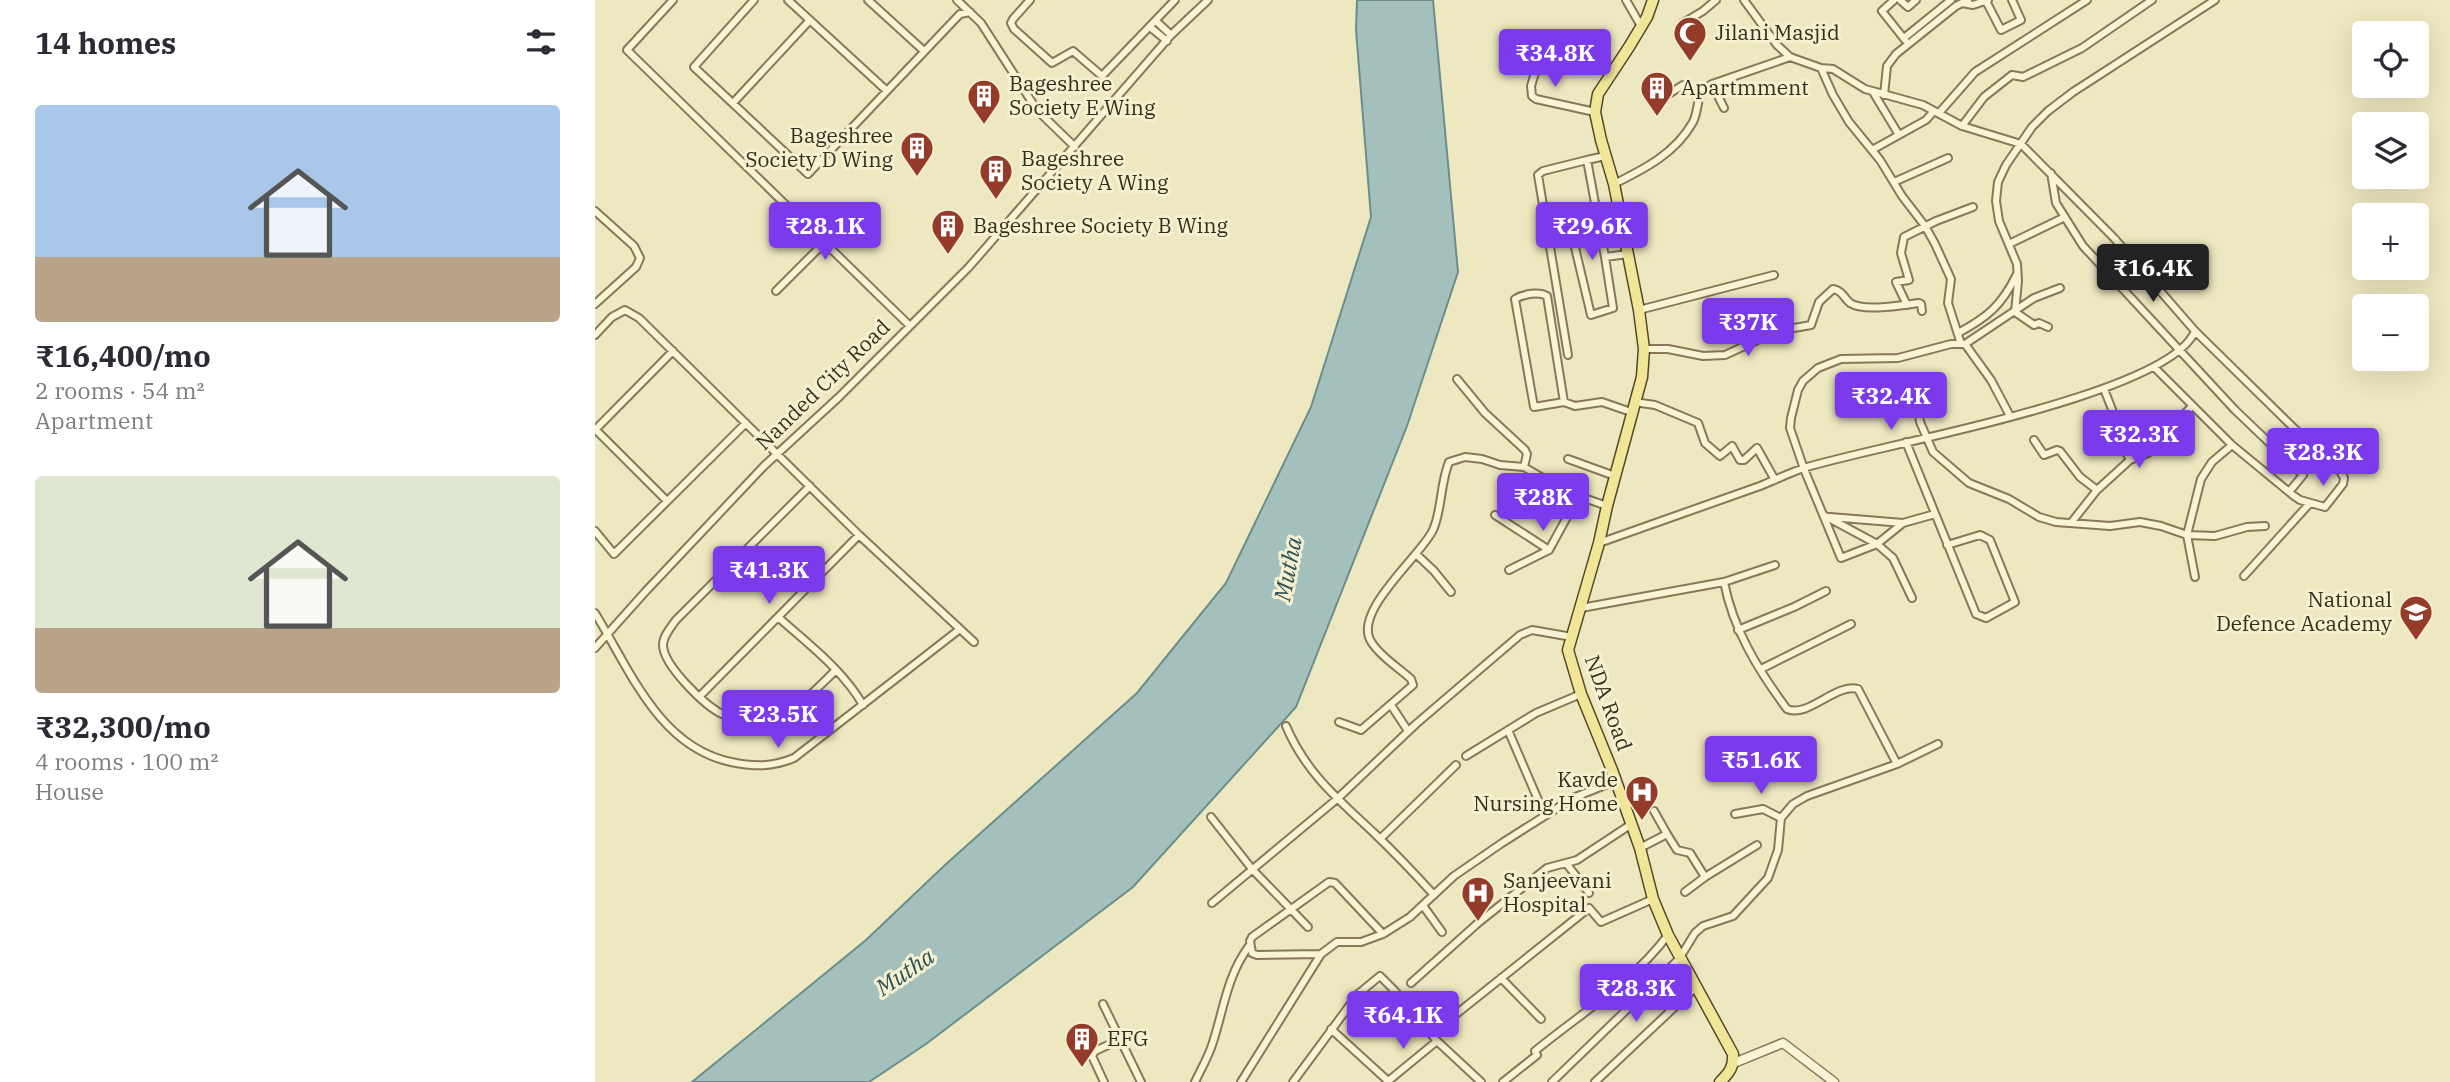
<!DOCTYPE html>
<html lang="en">
<head>
<meta charset="utf-8">
<style>
	:root { --surface:#fff; --page:#f7f7f7; --text:#2b2b33; --muted:#7c7c81; --accent:#7c3aed }
	body { margin:0; font-family:"IBM Plex Serif",serif; background:var(--page); color:var(--text); height:100vh; display:flex; flex-direction:column; font-size:26px; white-space:nowrap }
	* { box-sizing:border-box; margin:0 }
	p { font-size:23px; color:var(--muted) }
	.icon { flex:none; width:38px; height:38px; fill:none; stroke:currentColor; stroke-width:2; stroke-linecap:round; stroke-linejoin:round }
	.map { position:relative; flex:1; overflow:hidden }
	.details { display:flex; flex-direction:column; background:var(--surface); width:595px }
	.details>* { flex:none }
	.tools { position:absolute; left:1757px; top:21px; display:grid; gap:14px }
	.tools a { display:grid; place-items:center; width:77px; height:77px; border-radius:7px; background:var(--surface); box-shadow:0 7px 28px #0002; font-size:35px }
	.price { position:absolute; translate:-50% -60px; padding:0 16px; border-radius:7px; background:var(--accent); color:#fff; font-size:23px; line-height:46px; filter:drop-shadow(0 2px 4px #0008) }
	.price::after { content:''; position:absolute; left:50%; top:42px; width:21px; height:16px; margin-left:-10px; background:inherit; clip-path:polygon(0 0,100% 0,50% 100%) }
	.price.on { background:#222; color:#fff }
	ul { padding:0; list-style:none }
	li { display:grid; align-content:center; gap:14px; height:371px; padding:0 35px }
	li span { display:grid; place-items:center; height:217px; border-radius:7px; color:#555 }
	li>.icon { margin-inline-start:auto }
	span .icon { width:126px; height:126px; fill:#fffc; stroke-width:1 }
	li b { font-size:30px }
	h2 { display:flex; justify-content:space-between; align-items:center; height:84px; padding:0 35px; font-size:30px }
	main { display:flex; flex:1; min-height:0 }
	.map>svg:first-child { display:block }
	.water { fill:#a3c0bc; stroke:#6b8e8b; stroke-width:2 }
	.lines { fill:none; stroke-linecap:round; stroke-linejoin:round }
	.minor-casing { stroke:#877958; stroke-width:10 }
	.tertiary-casing { stroke:#877958; stroke-width:11 }
	.primary-casing { stroke:#54462d; stroke-width:13 }
	.minor { stroke:#f9f4d4; stroke-width:6 }
	.tertiary { stroke:#f9f4d4; stroke-width:8 }
	.primary { stroke:#f1e698; stroke-width:10 }
	.labels { text-anchor:middle; stroke-width:6; stroke-linejoin:round; paint-order:stroke }
	.poi-label { font-size:21px; fill:#362e1d; stroke:#f5f1d0; text-anchor:start }
	.street-label { font-size:21px; fill:#362e1d; stroke:#f5f1d0 }
	.water-label { font-size:23px; font-style:italic; fill:#2c5156; stroke:#f5f1d0 }
</style>
</head>
<body>
<main>
<section class="details">
<h2>14 homes<svg class="icon" aria-label="filters" viewBox="0 0 24 24"><path d="M4 7h16M4 17h16"/><circle cx="9" cy="7" r="2"/><circle cx="15" cy="17" r="2"/></svg></h2>
<ul>
<li><span style="background:linear-gradient(#a9c7e8 70%,#b9a48a 0)"><svg class="icon" aria-label="home" viewBox="0 0 24 24"><path d="M3 11l9-7 9 7M6 9v11h12V9"/></svg></span><div><b>₹16,400/mo</b><p>2 rooms · 54 m²</p><p>Apartment</p></div></li>
<li><span style="background:linear-gradient(#dfe7d0 70%,#b9a48a 0)"><svg class="icon" aria-label="home" viewBox="0 0 24 24"><path d="M3 11l9-7 9 7M6 9v11h12V9"/></svg></span><div><b>₹32,300/mo</b><p>4 rooms · 100 m²</p><p>House</p></div></li>
</ul>
</section>
<div class="map">
<svg width="1855" height="1082" viewBox="0 0 1855 1082">
	<rect width="100%" height="100%" fill="#eee8c0"/>
	<!-- water -->
	<path class="water" d="M762,0H838L863,272L812,426L701,707L538,887L331,1044L274,1082H97L271,940L350,865L542,693L631,583L716,407L776,217L761,30Z"/>
	<g class="lines">
		<defs>
			<path id="minor" d="M78,0L32,50L315,326
				M159,0L99,67L213,174L365,14L375,12
				M193,0L292,91
				M273,0L329,51
				M362,0L386,23L442,110L480,147
				M435,0L418,19L416,23L419,29L457,63L478,51L507,76L580,0
				M1031,0L1046,26
				M1149,0L1182,45L1195,57
				M1299,0L1287,11L1310,40
				M1305,0L1313,7L1321,0
				M1391,1L1406,30L1426,20L1417,0
				M1367,3L1378,5L1393,0
				M561,21L576,35
				M1088,23L1108,11L1121,0
				M555,27L572,41
				M1309,38L1356,0
				M1226,68L1238,95L1254,122L1285,160L1307,196L1330,226L1340,244L1356,279L1353,303L1366,344
				M1117,84L1129,108
				M1278,92L1304,135
				M1289,95L1292,66L1301,54L1361,6L1373,0
				M1064,100L1088,85L1104,97
				M138,103L215,20
				M1000,112L941,99L937,96L936,86L947,50C966,42 1000,63 1018,73
				M1344,113L1380,72L1492,0
				M1367,126L1389,97L1417,75L1428,77L1487,48L1557,0
				M1277,150L1331,120L1339,111
				M1010,156L992,160L1010,257L1033,254
				M1456,173L1461,203L1488,246L1640,410L1708,475L1694,492
				M1299,182L1353,158
				M1019,184C1049,169 1080,154 1098,122C1103,112 1102,100 1107,90L1117,84L1195,57L1226,68L1238,69L1270,89L1328,105L1367,126L1426,144L1519,238L1600,331L1712,441L1742,466L1749,478L1748,484L1730,507L1705,500L1699,496L1637,445L1559,367
				M0,211L39,246L45,258L41,267L0,304
				M1005,228L977,235L996,315L1018,308L1010,257
				M1414,244L1470,217
				M181,291L229,243
				M1312,305L1301,282L1314,280L1306,253L1309,237L1341,221L1378,207
				M1044,310L1179,275
				M1453,327L1444,323L1439,325L1420,312L1423,281L1422,264L1404,221L1401,201L1403,182L1411,165L1437,127L1453,111L1478,92L1620,0
				M1363,333C1393,317 1407,305 1422,274
				M0,335L17,317L30,310L44,318L264,535L379,642
				M1049,349H1073L1108,356L1130,355L1182,331L1216,325L1224,302L1238,289C1248,291 1248,297 1255,303C1269,312 1308,305 1324,303L1326,304L1327,311
				M973,355L943,175L948,171L992,160
				M862,379L890,413L930,450L932,454L929,467
				M1509,389L1529,440L1526,442L1535,460
				M1331,393L1322,403L1325,422L1338,452L1374,483L1414,499L1444,517L1461,522L1515,526L1545,522L1566,526L1592,535L1620,536L1652,527L1670,526
				M969,402L939,407L920,299C929,294 944,291 952,296L969,402L980,406L1007,402L1036,412
				M1039,402L1060,405L1103,423L1110,443L1125,456L1137,446L1145,460H1149L1162,448L1180,480
				M1415,416L1396,380L1370,344L1439,298L1465,288
				M0,429L72,501
				M1,429L78,351
				M1439,440L1449,455L1462,450L1465,451L1485,477L1502,490
				M1311,442L1381,614L1391,618L1420,602L1395,540L1385,535L1352,545
				M973,459L1020,476
				M215,486L81,620C76,627 68,636 68,645C68,665 110,706 127,714C141,719 167,721 182,717C200,713 227,683 241,670
				M900,515L954,550
				M1230,516L1282,544L1298,558L1317,598
				M1235,517L1308,523L1340,514
				M1308,523L1282,544L1246,558L1209,469L1195,428L1196,418L1203,390L1208,381L1223,368L1246,359L1303,358L1356,344H1370
				M1476,523L1502,490L1535,460L1553,453L1597,406
				M0,531L19,554L151,423
				M1004,543C1058,524 1111,505 1165,486C1180,480 1194,473 1209,468C1281,445 1574,396 1600,331
				M821,554L839,571L856,592
				M914,570L954,550L983,497
				M1649,576L1715,503
				M1600,577L1592,535L1606,479L1617,462L1637,445
				M1129,582L1180,565
				M0,613C35,670 64,747 136,762C160,767 177,767 199,758L365,629
				M183,617C213,644 247,669 268,705
				M1143,630L1199,607L1231,591
				M0,648L51,591L169,466L244,397L374,267L576,35L613,0
				M1166,669L1256,624
				M104,697L264,535
				M796,705L813,731
				M744,722L766,730L818,685L816,679C804,668 786,657 777,643C755,613 826,556 838,530C847,510 845,484 854,462L870,457L887,459L905,465L929,467L972,492L1012,506
				M691,726C711,773 743,799 779,833C800,853 820,874 839,895
				M913,730L950,816
				M871,756L941,713L986,694
				M1302,764L1343,744
				M1140,814L1168,809L1186,818
				M616,817L657,869L713,927
				M1072,834L1082,850L1095,853L1110,877L1162,845
				M785,839L861,765
				M1045,848L1072,834L1059,811
				M971,863L994,893
				M1090,892L1110,877
				M617,903L742,799L821,724L925,635L937,630L977,637
				M829,907L847,932
				M726,954L662,955L657,953L655,941L657,937L734,882L740,883L788,934
				M906,978L946,1019
				M816,983L883,923L952,868L982,860L1035,825
				M508,1004L546,1082
				M850,1023L994,908L1006,922L1058,899
				M736,1029L793,1081
				M509,1082L497,1056L500,1051L526,1039
				M600,1082C606,1069 614,1056 618,1042C629,1008 632,976 654,946
				M646,1082L726,954L742,942H766L788,934L815,917L859,876L907,843L978,798L1020,781
				M698,1082L763,994L785,976L799,990L842,1041L886,1082
				M792,1082L842,1041
				M908,1082L942,1055L940,1051C985,1014 1037,983 1073,935
				M957,1082L1084,959L1100,933L1108,926L1138,916L1173,878L1183,850L1186,818L1198,804L1212,796L1302,764L1263,689C1240,683 1214,718 1192,709C1163,670 1138,629 1129,582L986,608
				M1000,1082L1101,987"/>
			<path id="tertiary" d="M1139,1063L1188,1043L1239,1082"/>
			<path id="primary" d="M1058,0L1052,17L1034,47L1003,94L1000,112L1006,140L1019,184L1044,310L1049,349L1047,377L1012,506L1004,543L973,650L986,694L1017,770L1045,848L1058,899L1073,935L1138,1054C1139,1067 1134,1073 1125,1082"/>
		</defs>
		<!-- minor casing -->
		<use href="#minor" class="minor-casing"/>
		<!-- tertiary casing -->
		<use href="#tertiary" class="tertiary-casing"/>
		<!-- primary casing -->
		<use href="#primary" class="primary-casing"/>
		<!-- minor -->
		<use href="#minor" class="minor"/>
		<!-- tertiary -->
		<use href="#tertiary" class="tertiary"/>
		<!-- primary -->
		<use href="#primary" class="primary"/>
	</g>
	<!-- icons -->
	<defs>
		<symbol id="mosque-pin" viewBox="-11 -11 22 30"><path d="M0 17L-7.5 6A9.5 9.5 0 1 1 7.5 6Z" fill="#953b29" stroke="#f5f1d0"/><path d="M3.5-4.9A6 6 0 1 0 3.5 4.9A5 5 0 1 1 3.5-4.9Z" fill="#fff"/></symbol>
		<symbol id="building-pin" viewBox="-11 -11 22 30"><path d="M0 17L-7.5 6A9.5 9.5 0 1 1 7.5 6Z" fill="#953b29" stroke="#f5f1d0"/><path d="M-4-6H4V6H1V3H-1V6H-4ZM-2.5-4.3h1.7v1.8h-1.7ZM.8-4.3h1.7v1.8H.8ZM-2.5-1h1.7V.8h-1.7ZM.8-1h1.7V.8H.8Z" fill="#fff"/></symbol>
		<symbol id="university-pin" viewBox="-11 -11 22 30"><path d="M0 17L-7.5 6A9.5 9.5 0 1 1 7.5 6Z" fill="#953b29" stroke="#f5f1d0"/><path d="M0-5L7-2L0 1L-7-2ZM-4 1L0 2.5L4 1V4Q0 6-4 4Z" fill="#fff"/></symbol>
		<symbol id="hospital-pin" viewBox="-11 -11 22 30"><path d="M0 17L-7.5 6A9.5 9.5 0 1 1 7.5 6Z" fill="#953b29" stroke="#f5f1d0"/><path d="M-5-5h3v3.5h4V-5h3V5h-3V1.5h-4V5h-3Z" fill="#fff"/></symbol>
	</defs>
	<g fill-rule="evenodd">
		<use href="#mosque-pin" x="1076" y="14" width="38" height="52"/>
		<use href="#building-pin" x="1043" y="69" width="38" height="52"/>
		<use href="#building-pin" x="370" y="77" width="38" height="52"/>
		<use href="#building-pin" x="303" y="129" width="38" height="52"/>
		<use href="#building-pin" x="382" y="152" width="38" height="52"/>
		<use href="#building-pin" x="334" y="207" width="38" height="52"/>
		<use href="#university-pin" x="1802" y="593" width="38" height="52"/>
		<use href="#hospital-pin" x="1028" y="773" width="38" height="52"/>
		<use href="#hospital-pin" x="864" y="874" width="38" height="52"/>
		<use href="#building-pin" x="468" y="1020" width="38" height="52"/>
	</g>
	<g class="labels">
		<!-- poi labels -->
		<g class="poi-label">
			<text x="1120" y="40">Jilani Masjid</text>
			<text x="414" y="91">Bageshree<tspan x="414" dy="24">Society E Wing</tspan></text>
			<text x="1086" y="95">Apartmment</text>
			<text x="298" y="143" text-anchor="end">Bageshree<tspan x="298" dy="24">Society D Wing</tspan></text>
			<text x="426" y="166">Bageshree<tspan x="426" dy="24">Society A Wing</tspan></text>
			<text x="378" y="233">Bageshree Society B Wing</text>
			<text x="1797" y="607" text-anchor="end">National<tspan x="1797" dy="24">Defence Academy</tspan></text>
			<text x="1023" y="787" text-anchor="end">Kavde<tspan x="1023" dy="24">Nursing Home</tspan></text>
			<text x="908" y="888">Sanjeevani<tspan x="908" dy="24">Hospital</tspan></text>
			<text x="512" y="1046">EFG</text>
		</g>
		<!-- street labels -->
		<g class="street-label">
			<text transform="translate(228 385) rotate(-44)" y="7">Nanded City Road</text>
			<text transform="translate(1013 703) rotate(70)" y="7">NDA Road</text>
		</g>
		<!-- water labels -->
		<g class="water-label">
			<text transform="translate(693 569) rotate(-79)" y="8">Mutha</text>
			<text transform="translate(310 972) rotate(-34)" y="8">Mutha</text>
		</g>
	</g>
</svg>
<div class="tools">
<a><svg class="icon" aria-label="locate" viewBox="0 0 24 24"><circle cx="12" cy="12" r="6"/><path d="M12 2v4M12 18v4M2 12h4M18 12h4"/></svg></a>
<a><svg class="icon" aria-label="layers" viewBox="0 0 24 24"><path d="M12 4l9 5-9 5-9-5zM3 14l9 5 9-5"/></svg></a>
<a>+</a>
<a>−</a>
</div>
<b class="price" style="left:960px;top:89px">₹34.8K</b>
<b class="price" style="left:230px;top:262px">₹28.1K</b>
<b class="price" style="left:997px;top:262px">₹29.6K</b>
<b class="price on" style="left:1558px;top:304px">₹16.4K</b>
<b class="price" style="left:1153px;top:358px">₹37K</b>
<b class="price" style="left:1296px;top:432px">₹32.4K</b>
<b class="price" style="left:1544px;top:470px">₹32.3K</b>
<b class="price" style="left:1728px;top:488px">₹28.3K</b>
<b class="price" style="left:948px;top:533px">₹28K</b>
<b class="price" style="left:174px;top:606px">₹41.3K</b>
<b class="price" style="left:183px;top:750px">₹23.5K</b>
<b class="price" style="left:1166px;top:796px">₹51.6K</b>
<b class="price" style="left:1041px;top:1024px">₹28.3K</b>
<b class="price" style="left:808px;top:1051px">₹64.1K</b>
</div>
</main>
</body>
</html>
